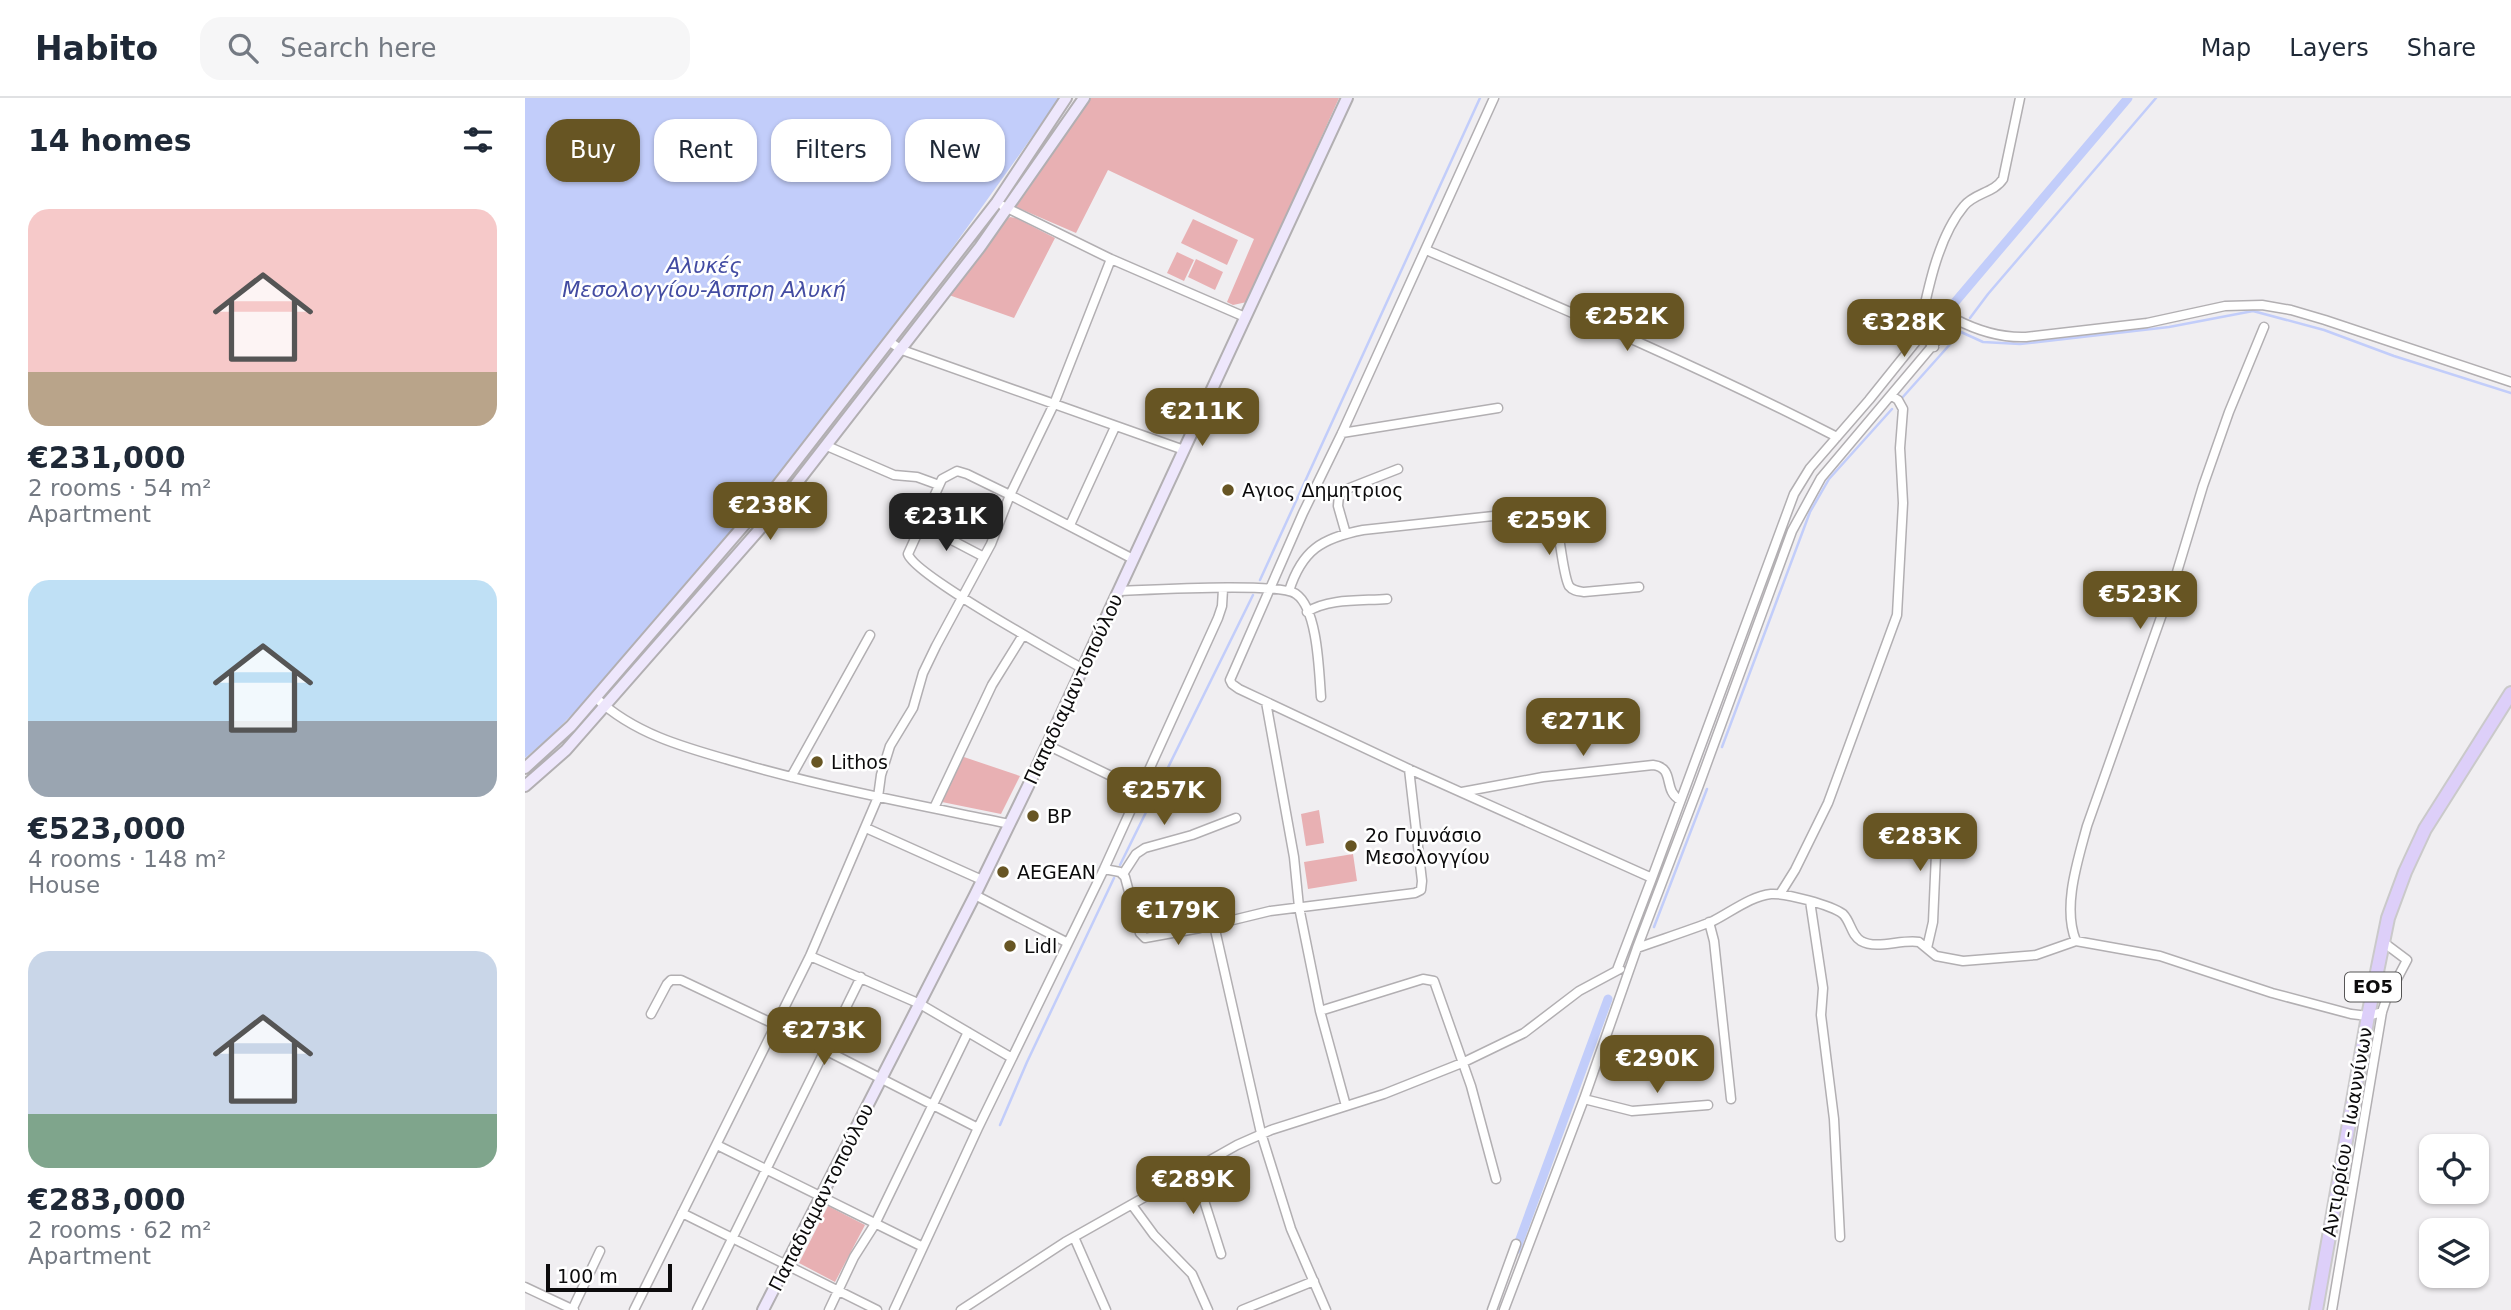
<!DOCTYPE html>
<html lang="en">
<head>
<meta charset="utf-8">
<style>
	:root { --surface:#fff; --page:#f6f6f7; --text:#1f2937; --muted:#747a83; --line:#e0e1e3; --accent:#675523 }
	body { margin:0; font-family:"DejaVu Sans",sans-serif; background:var(--page); color:var(--text); height:100vh; display:flex; flex-direction:column; font-size:26px; white-space:nowrap }
	* { box-sizing:border-box; margin:0 }
	p { font-size:23px; color:var(--muted) }
	.icon { flex:none; width:38px; height:38px; fill:none; stroke:currentColor; stroke-width:2; stroke-linecap:round; stroke-linejoin:round }
	.map { position:relative; flex:1; overflow:hidden }
	.side { display:flex; flex-direction:column; background:var(--surface); width:525px }
	.side>* { flex:none }
	.top-card { position:absolute; left:21px; top:21px; width:665px; height:63px; display:flex; gap:14px }
	.tools { position:absolute; left:1894px; top:1036px; display:grid; gap:14px }
	.tools a { display:grid; place-items:center; width:70px; height:70px; border-radius:14px; background:var(--surface); box-shadow:0 2px 5px #0004; font-size:35px }
	.scale { position:absolute; left:21px; bottom:18px; width:126px; box-sizing:border-box; padding-left:7px; border:4px solid #0c0b0c; border-top:0; font-size:19px; line-height:24px; white-space:nowrap; color:#0c0b0c; -webkit-text-stroke:5px #fff; paint-order:stroke }
	.price { position:absolute; translate:-50% -60px; padding:0 16px; border-radius:14px; background:var(--accent); color:#fff; font-size:23px; line-height:46px; filter:drop-shadow(0 2px 4px #0008) }
	.price::after { content:''; position:absolute; left:50%; top:42px; width:21px; height:16px; margin-left:-10px; background:inherit; clip-path:polygon(0 0,100% 0,50% 100%) }
	.price.on { background:#222; color:#fff }
	ul { padding:0; list-style:none }
	li { display:grid; align-content:center; gap:14px; height:371px; padding:0 28px }
	li span { display:grid; place-items:center; height:217px; border-radius:21px; color:#555 }
	li>.icon { margin-inline-start:auto }
	span .icon { width:126px; height:126px; fill:#fffc; stroke-width:1 }
	li b { font-size:30px }
	h2 { display:flex; justify-content:space-between; align-items:center; height:84px; padding:0 28px; font-size:30px }
	.chip { padding:0 24px; border-radius:21px; background:var(--surface); box-shadow:0 2px 5px #0004; font-size:24px; line-height:63px }
	.chip.on { background:var(--accent); color:#fff }
	header { display:flex; align-items:center; gap:42px; box-sizing:border-box; height:98px; padding:0 35px; background:var(--surface); border-bottom:2px solid var(--line) }
	header strong { font-size:33px }
	nav { display:flex; gap:38px; margin-inline-start:auto; font-size:24px }
	.search { width:490px; height:63px; background:var(--page); display:flex; align-items:center; gap:18px; box-sizing:border-box; padding:0 24px; border-radius:21px; color:var(--muted); font-size:26px }
	main { display:flex; flex:1; min-height:0 }
	.map>svg:first-child { display:block }
	.green { fill:#e8b0b3 }
	.water { fill:#c2cdfa }
	.lines { fill:none; stroke-linecap:round; stroke-linejoin:round }
	.stream { stroke:#c2cdfa; stroke-width:2.5 }
	.canal { stroke:#c2cdfa; stroke-width:9 }
	.street-casing { stroke:#b2afb2; stroke-width:11 }
	.secondary-casing { stroke:#b2afb2; stroke-width:14 }
	.primary-casing { stroke:#cac9ca; stroke-width:16 }
	.street { stroke:#fff; stroke-width:8 }
	.secondary { stroke:#eee7fc; stroke-width:10 }
	.primary { stroke:#ddcff9; stroke-width:12 }
	.poi-dot { fill:#675523; stroke:#fff; stroke-width:2.5 }
	.labels { text-anchor:middle; stroke-width:5; stroke-linejoin:round; paint-order:stroke }
	.shield { fill:#fff; stroke:#555455; stroke-width:2 }
	.shield-label { font-size:18px; font-weight:bold; fill:#0c0b0c }
	.poi-label { font-size:19px; fill:#0c0b0c; stroke:#fff; text-anchor:start }
	.street-label { font-size:19px; fill:#0c0b0c; stroke:#fff }
	.water-label { font-size:21px; font-style:italic; fill:#434ca2; stroke:#fff }
</style>
</head>
<body>
<header>
<strong>Habito</strong>
<div class="search"><svg class="icon" aria-label="search" viewBox="0 0 24 24"><circle cx="10" cy="10" r="6"/><path d="M15 15l6 6"/></svg>Search here</div>
<nav><a>Map</a><a>Layers</a><a>Share</a></nav>
</header>
<main>
<section class="side">
<h2>14 homes<svg class="icon" aria-label="filters" viewBox="0 0 24 24"><path d="M4 7h16M4 17h16"/><circle cx="9" cy="7" r="2"/><circle cx="15" cy="17" r="2"/></svg></h2>
<ul>
<li><span style="background:linear-gradient(#f6c9c9 75%,#b9a48a 0)"><svg class="icon" aria-label="home" viewBox="0 0 24 24"><path d="M3 11l9-7 9 7M6 9v11h12V9"/></svg></span><div><b>€231,000</b><p>2 rooms · 54 m²</p><p>Apartment</p></div></li>
<li><span style="background:linear-gradient(#bfe0f5 65%,#9aa5b1 0)"><svg class="icon" aria-label="home" viewBox="0 0 24 24"><path d="M3 11l9-7 9 7M6 9v11h12V9"/></svg></span><div><b>€523,000</b><p>4 rooms · 148 m²</p><p>House</p></div></li>
<li><span style="background:linear-gradient(#c9d6e8 75%,#7fa58c 0)"><svg class="icon" aria-label="home" viewBox="0 0 24 24"><path d="M3 11l9-7 9 7M6 9v11h12V9"/></svg></span><div><b>€283,000</b><p>2 rooms · 62 m²</p><p>Apartment</p></div></li>
</ul>
</section>
<div class="map">
<svg width="1986" height="1212" viewBox="0 0 1986 1212">
	<rect width="100%" height="100%" fill="#f0eef1"/>
	<!-- green -->
	<path class="green" d="M566,0H814L722,204L708,207L702,204L729,141L583,72L551,135L491,109Z
		M485,119L491,120L530,140L489,220L424,197L476,125Z
		M668,121L713,142L702,167L656,145Z
		M652,154L669,162L659,183L642,175Z
		M671,161L698,174L690,192L663,179Z
		M433,657L495,678L476,716L412,703Z
		M794,712L799,745L781,748L776,716Z
		M828,756L832,783L783,791L779,764Z
		M303,1108L340,1127L310,1184L274,1165Z"/>
	<!-- water -->
	<path class="water" d="M0,0H534C414,173 287,343 148,501C101,554 55,616 0,660Z"/>
	<g class="lines">
		<!-- stream -->
		<path class="stream" d="M1445,220L1463,196L1631,0
			M1377,300L1436,234L1458,244L1495,246L1644,229L1728,213L1799,232L1869,258L1986,295
			M735,482L955,0
			M1197,649L1285,414L1304,381L1367,311
			M595,767L728,497
			M1129,829L1182,691
			M475,1027L502,964L589,780"/>
		<!-- canal -->
		<path class="canal" d="M1403,236L1603,0
			M991,1152L1083,901"/>
		<defs>
			<path id="street" d="M969,0L817,335L778,415L705,582L707,586L714,591L884,671L1127,780L1092,872
				M478,108L586,161L720,219
				M901,152C1039,211 1178,270 1312,339
				M365,244L377,252L659,352
				M1409,249L1398,237L1395,229C1403,191 1413,139 1439,108C1449,95 1469,95 1478,81L1495,0
				M817,335L973,310
				M302,348L369,377L392,379L414,387
				M396,426L459,459
				M545,427L590,329
				M821,436L813,408L814,397L822,391L873,371
				M594,493C622,492 755,484 771,496C793,511 794,575 796,599
				M764,493C777,452 797,440 838,432L1024,412L1030,416L1032,421C1033,433 1039,479 1044,488C1048,493 1053,493 1059,494L1114,489
				M782,514C804,500 837,503 862,501
				M558,571C531,555 389,477 383,456L417,381L432,373L442,376L485,397L608,461
				M71,600C114,640 170,652 225,668C311,692 398,708 485,726
				M741,604L769,759L774,809L795,913L821,1008
				M522,647L615,692
				M266,679L345,537
				M937,694L1018,679L1128,667C1151,670 1137,692 1155,702
				M409,710L467,587L498,537
				M341,730L457,782
				M579,771L595,774L600,779L615,835L620,840L675,830L745,813L890,795L896,792L897,783L884,671
				M598,776L611,756L620,750L667,737L711,720
				M1127,780L1269,396L1285,370L1344,302L1397,236
				M1255,796L1270,772L1303,705L1372,517L1378,405L1375,350L1378,311L1373,302L1367,298
				M450,797L543,845
				M1285,803L1298,890L1296,917L1309,1021L1315,1139
				M1184,824L1189,843L1206,1001
				M689,827L736,1035L766,1131L801,1212
				M1551,843C1537,809 1553,762 1562,728L1652,474L1678,388L1704,314L1739,229
				M1112,850L1174,687L1267,433L1296,380L1430,221C1453,233 1475,240 1501,239L1622,225L1700,208L1737,207L1766,212L1800,222L1986,284
				M1402,850L1408,824L1411,756L1444,742
				M285,858L395,906L487,960
				M795,913L898,881L909,883L946,988L971,1081
				M126,916L142,886L146,882H156L251,927L453,1030
				M1059,1001L1107,1013L1183,1007
				M192,1047L398,1149
				M669,1071L696,1156
				M607,1107L629,1137L667,1176L683,1212
				M157,1115L352,1212
				M549,1139L581,1212
				M0,1189L49,1212
				M47,1212L75,1153
				M109,1212L285,858L353,699L356,677L365,648L388,610L398,575L411,548L466,446L485,397L529,306L586,161
				M172,1212L336,879
				M304,1212L329,1159L350,1126L443,934
				M369,1212L453,1030L579,771L693,520L697,508L698,491
				M436,1212L540,1144L712,1047L746,1032L859,996L937,965L999,935L1054,893L1095,871
				M717,1212L789,1183
				M967,1212L991,1146
				M979,1212L1059,1001L1112,850C1137,841 1163,833 1188,823C1206,814 1226,798 1246,796C1261,795 1306,807 1318,816C1326,824 1326,837 1336,843C1352,852 1376,841 1394,844L1411,858L1438,863L1511,857L1551,843L1635,858L1747,895L1826,916L1843,918L1857,914
				M1807,1212L1857,914L1861,902L1882,862L1858,844"/>
			<path id="secondary" d="M0,670L46,628L244,398L472,104L541,0
				M0,688L41,652L247,417L455,149L559,0
				M238,1212L450,797L504,686L822,0"/>
			<path id="primary" d="M1791,1212L1843,918L1863,820L1880,774L1900,731L1986,595"/>
		</defs>
		<!-- street casing -->
		<use href="#street" class="street-casing"/>
		<!-- secondary casing -->
		<use href="#secondary" class="secondary-casing"/>
		<!-- primary casing -->
		<use href="#primary" class="primary-casing"/>
		<!-- street -->
		<use href="#street" class="street"/>
		<!-- secondary -->
		<use href="#secondary" class="secondary"/>
		<!-- primary -->
		<use href="#primary" class="primary"/>
	</g>
	<!-- markers -->
	<g class="poi-dot">
		<circle cx="703" cy="392" r="7"/>
		<circle cx="292" cy="664" r="7"/>
		<circle cx="508" cy="718" r="7"/>
		<circle cx="826" cy="748" r="7"/>
		<circle cx="478" cy="774" r="7"/>
		<circle cx="485" cy="848" r="7"/>
	</g>
	<g class="labels">
		<!-- shield labels -->
		<rect class="shield" x="1820" y="874.5" width="56" height="29" rx="5"/>
		<g class="shield-label">
			<text x="1848" y="895">ΕΟ5</text>
		</g>
		<!-- poi labels -->
		<g class="poi-label">
			<text x="717" y="399">Αγιος Δημητριος</text>
			<text x="306" y="671">Lithos</text>
			<text x="522" y="725">BP</text>
			<text x="840" y="744">2ο Γυμνάσιο<tspan x="840" dy="22">Μεσολογγίου</tspan></text>
			<text x="492" y="781">AEGEAN</text>
			<text x="499" y="855">Lidl</text>
		</g>
		<!-- street labels -->
		<g class="street-label">
			<text transform="translate(548 591) rotate(-65)" y="7">Παπαδιαμαντοπούλου</text>
			<text transform="translate(1822 1034) rotate(-80)" y="7">Αντιρρίου - Ιωαννίνων</text>
			<text transform="translate(296 1099) rotate(-63)" y="7">Παπαδιαμαντοπούλου</text>
		</g>
		<!-- water labels -->
		<g class="water-label">
			<text x="179" y="175">Αλυκές<tspan x="179" dy="24">Μεσολογγίου-Άσπρη Αλυκή</tspan></text>
		</g>
	</g>
</svg>
<div class="tools">
<a><svg class="icon" aria-label="locate" viewBox="0 0 24 24"><circle cx="12" cy="12" r="6"/><path d="M12 2v4M12 18v4M2 12h4M18 12h4"/></svg></a>
<a><svg class="icon" aria-label="layers" viewBox="0 0 24 24"><path d="M12 4l9 5-9 5-9-5zM3 14l9 5 9-5"/></svg></a>
</div>
<div class="scale">100 m</div>
<b class="price" style="left:1102px;top:255px">€252K</b>
<b class="price" style="left:1379px;top:261px">€328K</b>
<b class="price" style="left:677px;top:350px">€211K</b>
<b class="price" style="left:245px;top:444px">€238K</b>
<b class="price on" style="left:421px;top:455px">€231K</b>
<b class="price" style="left:1024px;top:459px">€259K</b>
<b class="price" style="left:1615px;top:533px">€523K</b>
<b class="price" style="left:1058px;top:660px">€271K</b>
<b class="price" style="left:639px;top:729px">€257K</b>
<b class="price" style="left:1395px;top:775px">€283K</b>
<b class="price" style="left:653px;top:849px">€179K</b>
<b class="price" style="left:299px;top:969px">€273K</b>
<b class="price" style="left:1132px;top:997px">€290K</b>
<b class="price" style="left:668px;top:1118px">€289K</b>
<div class="top-card">
<a class="chip on">Buy</a>
<a class="chip">Rent</a>
<a class="chip">Filters</a>
<a class="chip">New</a>
</div>
</div>
</main>
</body>
</html>
